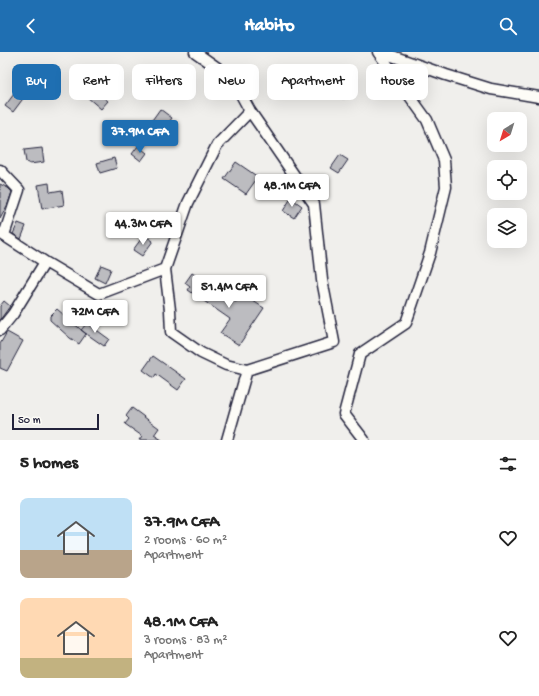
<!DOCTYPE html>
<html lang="en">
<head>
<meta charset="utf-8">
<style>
	:root { --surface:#fff; --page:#f2f2f2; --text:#222; --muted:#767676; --accent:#1f6fb2 }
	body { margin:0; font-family:"Gochi Hand",sans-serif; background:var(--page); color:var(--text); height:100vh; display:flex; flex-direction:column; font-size:15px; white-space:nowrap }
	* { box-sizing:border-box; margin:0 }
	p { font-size:13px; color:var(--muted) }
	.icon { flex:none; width:22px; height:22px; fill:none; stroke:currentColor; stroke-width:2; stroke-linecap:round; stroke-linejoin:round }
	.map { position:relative; height:388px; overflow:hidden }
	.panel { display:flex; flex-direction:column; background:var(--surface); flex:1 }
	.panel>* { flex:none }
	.guide { position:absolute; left:12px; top:12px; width:515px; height:36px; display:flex; gap:8px }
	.needle { width:26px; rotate:218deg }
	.fabs { position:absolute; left:487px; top:60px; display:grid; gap:8px }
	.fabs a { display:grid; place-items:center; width:40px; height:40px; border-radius:8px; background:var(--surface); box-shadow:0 4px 16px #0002; font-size:20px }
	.scale { position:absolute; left:12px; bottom:10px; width:87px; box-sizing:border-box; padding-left:4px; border:2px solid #22223b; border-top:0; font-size:11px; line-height:14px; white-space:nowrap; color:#22223b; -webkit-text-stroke:3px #fdfcf7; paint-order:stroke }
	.price { position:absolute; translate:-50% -34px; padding:0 9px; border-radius:4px; background:#fff; color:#222; font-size:13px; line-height:26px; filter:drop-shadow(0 1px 2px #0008) }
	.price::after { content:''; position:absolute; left:50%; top:24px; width:12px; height:9px; margin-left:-6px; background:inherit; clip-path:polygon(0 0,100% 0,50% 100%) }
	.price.current { background:var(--accent); color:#fff }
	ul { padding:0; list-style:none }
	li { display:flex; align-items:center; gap:12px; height:100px; padding:0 20px }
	li span { display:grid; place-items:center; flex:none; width:112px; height:80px; border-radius:8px; color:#555 }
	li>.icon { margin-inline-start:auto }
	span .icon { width:48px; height:48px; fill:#fffc; stroke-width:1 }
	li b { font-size:17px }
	h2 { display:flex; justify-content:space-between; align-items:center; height:48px; padding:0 20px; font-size:17px }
	.tag { padding:0 14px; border-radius:8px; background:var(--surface); box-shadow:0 4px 16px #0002; font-size:14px; line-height:36px }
	.tag.current { background:var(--accent); color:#fff }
	header { display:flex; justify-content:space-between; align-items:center; height:52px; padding:0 20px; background:var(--accent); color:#fff; font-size:18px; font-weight:700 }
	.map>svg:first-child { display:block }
	.building { fill:#bcbcc0; stroke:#22223b }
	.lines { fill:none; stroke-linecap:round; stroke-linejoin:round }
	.minor-casing { stroke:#22223b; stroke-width:13 }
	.minor { stroke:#fdfcf7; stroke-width:10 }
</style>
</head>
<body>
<header><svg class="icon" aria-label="back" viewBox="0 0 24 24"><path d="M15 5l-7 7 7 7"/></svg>Habito<svg class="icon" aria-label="search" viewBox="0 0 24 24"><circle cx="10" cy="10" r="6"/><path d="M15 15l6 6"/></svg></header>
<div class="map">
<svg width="539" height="388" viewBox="0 0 539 388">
	<rect width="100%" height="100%" fill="#f0efec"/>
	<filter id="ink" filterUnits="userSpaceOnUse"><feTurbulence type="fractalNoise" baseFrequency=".025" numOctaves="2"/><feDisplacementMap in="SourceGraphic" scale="8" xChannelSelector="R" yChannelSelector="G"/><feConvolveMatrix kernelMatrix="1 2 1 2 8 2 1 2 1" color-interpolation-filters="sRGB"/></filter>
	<g filter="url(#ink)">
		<!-- building -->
		<path class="building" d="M333,17L345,25L340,33L350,40L344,47L332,40L334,38L324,31Z
			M17,38L25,44L13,60L5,54Z
			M94,38L108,49L101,57L87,45Z
			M160,57L172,66L162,80L150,71Z
			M138,94L147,101L141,109L132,102Z
			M42,96L44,110L30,112L26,110L24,98Z
			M340,103L348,108L339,121L331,116Z
			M114,106L117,116L100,121L97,111Z
			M236,110L258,125L246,142L224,127Z
			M49,131L50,140L62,138L64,153L42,157L38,133Z
			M0,132L8,136L12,140L8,152L0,167Z
			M291,146L302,154L294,166L283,159Z
			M18,171L26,174L21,187L13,182Z
			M144,183L153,189L142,204L133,198Z
			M101,213L111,217L105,231L95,226Z
			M192,221L200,226L198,228L213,239L215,236L236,250L246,236L254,241L250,247L264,256L239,293L220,281L230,267L188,238L190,235L185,231Z
			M4,249L10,254L0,268V254Z
			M57,257L86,282L79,292L70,286L50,268V264Z
			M87,271L109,287L104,294L81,278Z
			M7,280L23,289L7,319L0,316V292Z
			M153,304L186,327L178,338L156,322L154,326L143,318Z
			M132,356L159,376L154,383L162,388H139L142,384L125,372L129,367L126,364Z"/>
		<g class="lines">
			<defs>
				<path id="minor" d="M195,0L232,26L250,59L314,152L322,228L334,290L247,318
					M381,0L446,23L491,37L539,45
					M0,118L19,138L4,183
					M0,181L45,210L99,242L165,217L170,258L171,280L201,301L226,313L247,318L227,388
					M165,217L188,151L217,93L250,59
					M0,278L13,262L45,210
					M364,388L344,362L360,302L406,271L430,201L446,135L444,108L427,68L378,0"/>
			</defs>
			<!-- minor casing -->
			<use href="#minor" class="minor-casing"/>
			<!-- minor -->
			<use href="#minor" class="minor"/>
		</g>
	</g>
</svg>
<div class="fabs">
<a><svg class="needle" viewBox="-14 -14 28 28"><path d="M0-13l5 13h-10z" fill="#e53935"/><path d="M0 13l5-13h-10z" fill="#767676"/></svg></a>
<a><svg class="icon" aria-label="locate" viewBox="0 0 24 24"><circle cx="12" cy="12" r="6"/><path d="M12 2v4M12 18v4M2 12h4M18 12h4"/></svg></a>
<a><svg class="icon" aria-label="layers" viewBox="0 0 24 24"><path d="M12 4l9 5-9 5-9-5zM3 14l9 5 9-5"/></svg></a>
</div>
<div class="scale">50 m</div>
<b class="price current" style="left:140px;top:102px">37.9M CFA</b>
<b class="price" style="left:292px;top:156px">48.1M CFA</b>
<b class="price" style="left:143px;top:194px">44.3M CFA</b>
<b class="price" style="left:229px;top:257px">51.4M CFA</b>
<b class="price" style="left:95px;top:282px">72M CFA</b>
<div class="guide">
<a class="tag current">Buy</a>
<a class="tag">Rent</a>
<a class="tag">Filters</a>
<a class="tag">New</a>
<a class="tag">Apartment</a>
<a class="tag">House</a>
</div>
</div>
<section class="panel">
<h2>5 homes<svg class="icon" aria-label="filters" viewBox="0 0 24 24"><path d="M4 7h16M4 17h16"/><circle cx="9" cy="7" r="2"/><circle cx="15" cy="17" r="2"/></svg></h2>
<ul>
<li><span style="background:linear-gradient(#bfe0f5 65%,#b9a48a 0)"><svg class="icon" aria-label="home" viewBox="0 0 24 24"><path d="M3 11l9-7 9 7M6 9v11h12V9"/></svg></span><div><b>37.9M CFA</b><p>2 rooms · 60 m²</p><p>Apartment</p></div><svg class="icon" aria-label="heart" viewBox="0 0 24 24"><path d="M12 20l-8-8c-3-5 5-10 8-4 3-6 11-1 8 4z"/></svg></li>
<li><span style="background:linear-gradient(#ffd9b3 75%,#c2b280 0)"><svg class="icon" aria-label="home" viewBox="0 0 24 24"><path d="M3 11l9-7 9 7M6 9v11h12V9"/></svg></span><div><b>48.1M CFA</b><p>3 rooms · 83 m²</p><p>Apartment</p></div><svg class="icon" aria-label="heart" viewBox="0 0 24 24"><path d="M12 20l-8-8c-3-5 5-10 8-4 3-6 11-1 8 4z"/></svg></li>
</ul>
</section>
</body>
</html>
